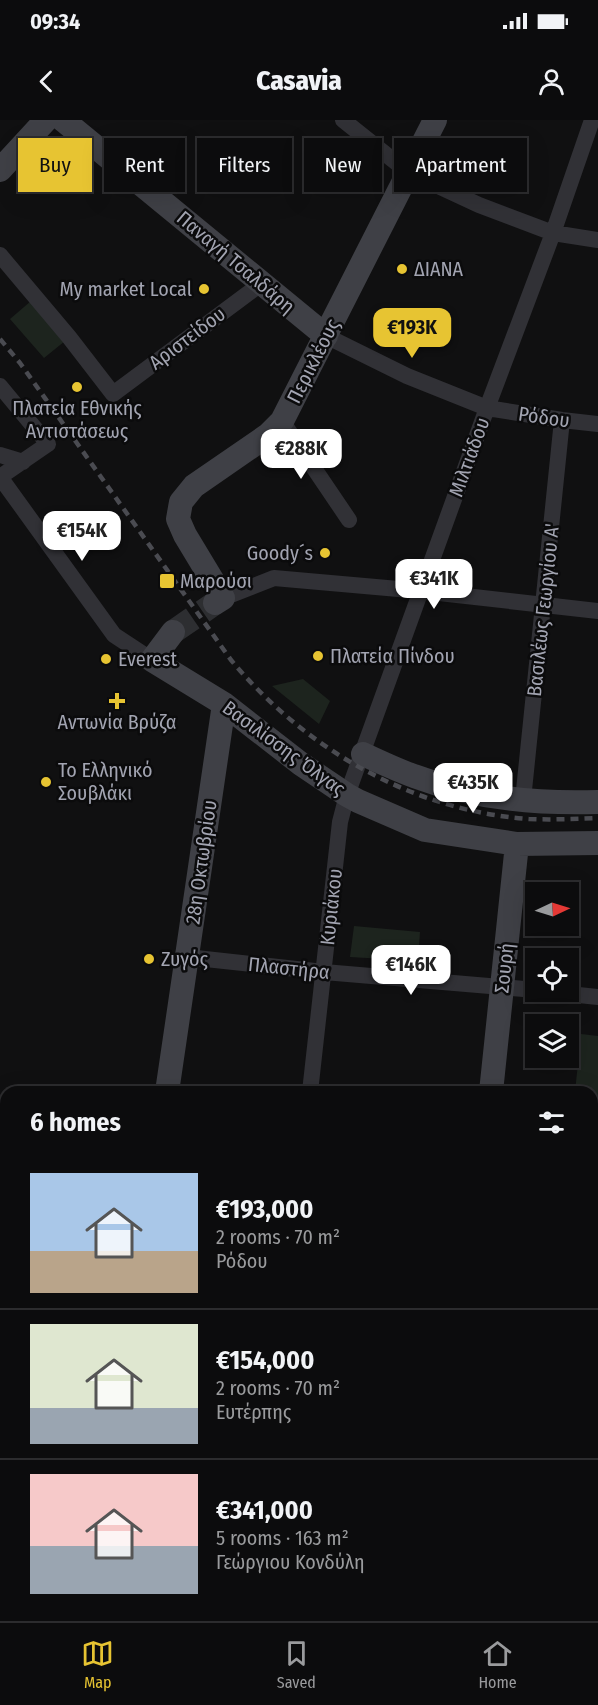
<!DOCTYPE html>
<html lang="en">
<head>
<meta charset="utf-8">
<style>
	:root { --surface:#0c0c0d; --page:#151516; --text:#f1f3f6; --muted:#9a9b9d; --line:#2c2c2e; --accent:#e7c432 }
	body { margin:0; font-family:"Fira Sans Condensed",sans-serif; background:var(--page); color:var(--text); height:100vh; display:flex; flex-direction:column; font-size:22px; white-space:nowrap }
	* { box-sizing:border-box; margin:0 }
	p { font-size:20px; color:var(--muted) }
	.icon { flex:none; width:33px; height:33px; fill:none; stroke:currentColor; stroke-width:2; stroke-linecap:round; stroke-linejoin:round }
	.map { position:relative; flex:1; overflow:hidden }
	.details { position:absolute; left:0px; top:966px; width:598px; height:536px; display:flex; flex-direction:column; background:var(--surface); border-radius:18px 18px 0 0; box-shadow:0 6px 24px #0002,0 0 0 2px var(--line) }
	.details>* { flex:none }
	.banner { position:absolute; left:18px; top:18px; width:562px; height:54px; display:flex; gap:12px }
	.needle { width:39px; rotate:86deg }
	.buttons { position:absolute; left:525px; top:762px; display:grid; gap:12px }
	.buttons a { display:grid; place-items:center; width:54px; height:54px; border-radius:0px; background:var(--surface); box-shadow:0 6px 24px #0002,0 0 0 2px var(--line); font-size:30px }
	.price { position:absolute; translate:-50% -51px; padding:0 14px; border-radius:12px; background:#fff; color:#222; font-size:20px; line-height:39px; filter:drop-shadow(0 2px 3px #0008) }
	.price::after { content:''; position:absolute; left:50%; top:36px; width:18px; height:14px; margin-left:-9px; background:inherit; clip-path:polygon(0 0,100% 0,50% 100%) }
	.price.current { background:var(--accent); color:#111 }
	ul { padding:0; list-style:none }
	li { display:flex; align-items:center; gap:18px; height:150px; padding:0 30px }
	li+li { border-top:2px solid var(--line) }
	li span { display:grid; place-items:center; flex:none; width:168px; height:120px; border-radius:0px; color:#555 }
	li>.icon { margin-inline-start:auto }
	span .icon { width:72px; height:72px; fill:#fffc; stroke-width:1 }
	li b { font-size:26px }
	h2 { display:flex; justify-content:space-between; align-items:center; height:72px; padding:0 30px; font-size:26px }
	.pill { padding:0 21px; border-radius:0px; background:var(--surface); box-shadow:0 6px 24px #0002,0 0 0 2px var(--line); font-size:21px; line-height:54px }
	.pill.current { background:var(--accent); color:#111 }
	.status { display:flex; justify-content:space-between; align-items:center; height:42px; padding:0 30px; background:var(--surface); direction:ltr }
	.status svg { height:16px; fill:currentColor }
	header { display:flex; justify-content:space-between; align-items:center; height:78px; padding:0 30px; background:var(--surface); font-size:27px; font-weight:800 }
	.tab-bar { display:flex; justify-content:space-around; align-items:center; height:84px; border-top:2px solid var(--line); background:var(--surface); font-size:16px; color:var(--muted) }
	.tab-bar a { display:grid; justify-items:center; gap:3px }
	.tab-bar .current { color:var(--accent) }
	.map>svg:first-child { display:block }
	.green { fill:#1d241e }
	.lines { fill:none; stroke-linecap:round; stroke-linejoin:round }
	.secondary-tunnel { stroke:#2d2e31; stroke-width:24; stroke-dasharray:24 12; stroke-linecap:butt }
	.street { stroke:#313136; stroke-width:16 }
	.secondary { stroke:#3f4046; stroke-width:24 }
	.primary { stroke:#4d4e55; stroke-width:27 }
	.rail { stroke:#4a4b51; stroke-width:4.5; stroke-dasharray:8 6; stroke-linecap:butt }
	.poi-dot { fill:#e7c432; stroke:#0b0b0c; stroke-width:2 }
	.labels { text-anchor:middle; stroke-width:5; stroke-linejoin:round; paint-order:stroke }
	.street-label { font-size:20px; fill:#a2a4b1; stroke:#0b0b0c }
	.poi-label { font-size:20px; fill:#a2a4b1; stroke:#0b0b0c; text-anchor:start }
</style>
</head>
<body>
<div class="status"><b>09:34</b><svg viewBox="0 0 49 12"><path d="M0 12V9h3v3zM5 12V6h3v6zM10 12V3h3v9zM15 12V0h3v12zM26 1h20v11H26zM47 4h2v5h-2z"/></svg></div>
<header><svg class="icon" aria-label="back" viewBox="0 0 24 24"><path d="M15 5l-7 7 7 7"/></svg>Casavia<svg class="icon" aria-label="person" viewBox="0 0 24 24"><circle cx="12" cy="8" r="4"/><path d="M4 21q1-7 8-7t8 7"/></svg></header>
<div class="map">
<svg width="598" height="1501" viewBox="0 0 598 1501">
	<rect width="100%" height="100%" fill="#101011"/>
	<!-- green -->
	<path class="green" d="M31,181L65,221L44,238L10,199Z
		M303,559L330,581L319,604L272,566Z
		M354,806L420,812L418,841L350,837Z
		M581,914L598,916V986L593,985L592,972H575Z
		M598,1231V1501H416L419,1496H592V1236Z"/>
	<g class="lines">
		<!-- secondary-tunnel -->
		<path class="secondary-tunnel" d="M173,512L215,483"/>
		<!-- street -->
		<path class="street" d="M343,0L408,52L479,85L553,113L598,120
			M0,135L69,217L113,274L262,163
			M326,216L407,256L487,288L562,300L598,304
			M0,266L48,324L0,357L114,515L152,540
			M282,301L349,400
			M0,335L23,342
			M223,478L274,458L421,471L598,491
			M523,680L562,300
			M187,837L324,852L536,870
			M550,872L598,877
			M310,972L340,702L347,675L487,288L553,113L592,0
			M0,1131L6,1108
			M0,1297L6,1299
			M592,1383L598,1385
			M0,1499L6,1461
			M143,1501L145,1496"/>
		<!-- secondary -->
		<path class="secondary" d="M63,0L326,216
			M0,50L46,0
			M215,483L223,478L185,415L178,399L181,382L194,366L268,315L282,301L435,0
			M173,512L152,540L224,584L301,644L347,675L358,681L425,710L517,724L598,723
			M363,634C380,642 397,650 414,656C472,678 537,684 598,682
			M167,972L224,584
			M491,972L517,724
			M0,994L6,996
			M592,1117L598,1118"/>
		<!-- primary -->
		<path class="primary" d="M592,1144L598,1142
			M592,1183L598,1180
			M354,1501L356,1496
			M385,1501L387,1496"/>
		<!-- rail -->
		<path class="rail" d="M0,219L20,243L231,540C305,629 413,691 529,699C552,700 575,699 598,698"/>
	</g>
	<!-- markers -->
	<g class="poi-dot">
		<circle cx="402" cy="149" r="6"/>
		<circle cx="204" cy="169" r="6"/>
		<circle cx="77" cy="267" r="6"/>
		<circle cx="325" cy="433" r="6"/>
		<rect x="159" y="453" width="16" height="16" rx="3"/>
		<circle cx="318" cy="536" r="6"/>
		<circle cx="106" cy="539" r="6"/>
		<path d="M114 572h6v6h6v6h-6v6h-6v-6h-6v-6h6z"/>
		<circle cx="46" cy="662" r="6"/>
		<circle cx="149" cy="839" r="6"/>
	</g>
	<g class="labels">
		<!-- street labels -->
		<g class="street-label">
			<text transform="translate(236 142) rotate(40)" y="7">Παναγή Τσαλδάρη</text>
			<text transform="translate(187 218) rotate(-37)" y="7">Αριστείδου</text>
			<text transform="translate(313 241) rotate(-63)" y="7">Περικλέους</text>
			<text transform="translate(544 297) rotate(8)" y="7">Ρόδου</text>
			<text transform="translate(469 337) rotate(-70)" y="7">Μιλτιάδου</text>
			<text transform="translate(543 490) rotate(-84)" y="7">Βασιλέως Γεωργίου Α'</text>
			<text transform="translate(284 628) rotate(36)" y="7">Βασιλίσσης Όλγας</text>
			<text transform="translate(201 742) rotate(-82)" y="7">28η Οκτωβρίου</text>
			<text transform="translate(331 787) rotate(-84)" y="7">Κυριάκου</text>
			<text transform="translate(289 848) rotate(6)" y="7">Πλαστήρα</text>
			<text transform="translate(504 848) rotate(-84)" y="7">Σουρή</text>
		</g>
		<!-- poi labels -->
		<g class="poi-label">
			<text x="414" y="156">ΔΙΑΝΑ</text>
			<text x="192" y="176" text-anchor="end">My market Local</text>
			<text x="77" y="295" text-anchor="middle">Πλατεία Εθνικής<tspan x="77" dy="23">Αντιστάσεως</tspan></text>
			<text x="313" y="440" text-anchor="end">Goody´s</text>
			<text x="180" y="468">Μαρούσι</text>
			<text x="330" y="543">Πλατεία Πίνδου</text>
			<text x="118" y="546">Everest</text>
			<text x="117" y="609" text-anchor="middle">Αντωνία Βρύζα</text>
			<text x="58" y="657">Το Ελληνικό<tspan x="58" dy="23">Σουβλάκι</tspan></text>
			<text x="161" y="846">Ζυγός</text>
		</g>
	</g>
</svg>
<div class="buttons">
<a><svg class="needle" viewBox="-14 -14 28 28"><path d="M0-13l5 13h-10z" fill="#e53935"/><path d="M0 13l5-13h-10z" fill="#9a9b9d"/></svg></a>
<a><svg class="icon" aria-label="locate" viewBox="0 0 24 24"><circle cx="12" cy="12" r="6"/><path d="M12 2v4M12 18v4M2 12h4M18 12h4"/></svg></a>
<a><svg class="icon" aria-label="layers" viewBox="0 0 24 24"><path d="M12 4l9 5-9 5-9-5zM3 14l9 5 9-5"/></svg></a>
</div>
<b class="price current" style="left:412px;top:239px">€193K</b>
<b class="price" style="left:301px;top:360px">€288K</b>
<b class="price" style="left:82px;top:442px">€154K</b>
<b class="price" style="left:434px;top:490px">€341K</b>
<b class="price" style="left:473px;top:694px">€435K</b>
<b class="price" style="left:411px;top:876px">€146K</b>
<div class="banner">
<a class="pill current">Buy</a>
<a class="pill">Rent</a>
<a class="pill">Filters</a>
<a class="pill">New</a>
<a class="pill">Apartment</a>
</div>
<section class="details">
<h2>6 homes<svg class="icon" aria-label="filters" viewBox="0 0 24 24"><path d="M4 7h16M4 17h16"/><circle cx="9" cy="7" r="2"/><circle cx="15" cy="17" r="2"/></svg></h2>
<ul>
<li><span style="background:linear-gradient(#a9c7e8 65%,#b9a48a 0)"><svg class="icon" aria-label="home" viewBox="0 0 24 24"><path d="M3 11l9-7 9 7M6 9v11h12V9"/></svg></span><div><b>€193,000</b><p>2 rooms · 70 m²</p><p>Ρόδου</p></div></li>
<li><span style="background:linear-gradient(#dfe7d0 70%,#9aa5b1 0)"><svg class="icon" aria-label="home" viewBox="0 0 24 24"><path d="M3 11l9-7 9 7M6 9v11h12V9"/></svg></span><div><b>€154,000</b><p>2 rooms · 70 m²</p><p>Ευτέρπης</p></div></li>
<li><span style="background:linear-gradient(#f6c9c9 60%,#9aa5b1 0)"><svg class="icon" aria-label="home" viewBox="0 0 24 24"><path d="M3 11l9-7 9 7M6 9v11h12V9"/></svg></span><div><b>€341,000</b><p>5 rooms · 163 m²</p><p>Γεώργιου Κονδύλη</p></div></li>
</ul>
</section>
</div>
<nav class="tab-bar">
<a class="current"><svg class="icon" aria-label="map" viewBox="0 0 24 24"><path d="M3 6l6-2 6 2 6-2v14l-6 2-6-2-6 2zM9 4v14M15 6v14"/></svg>Map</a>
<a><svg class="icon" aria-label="saved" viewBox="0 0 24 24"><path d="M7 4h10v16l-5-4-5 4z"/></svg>Saved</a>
<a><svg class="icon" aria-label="home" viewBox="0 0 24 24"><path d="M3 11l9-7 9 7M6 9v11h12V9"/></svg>Home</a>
</nav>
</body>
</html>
